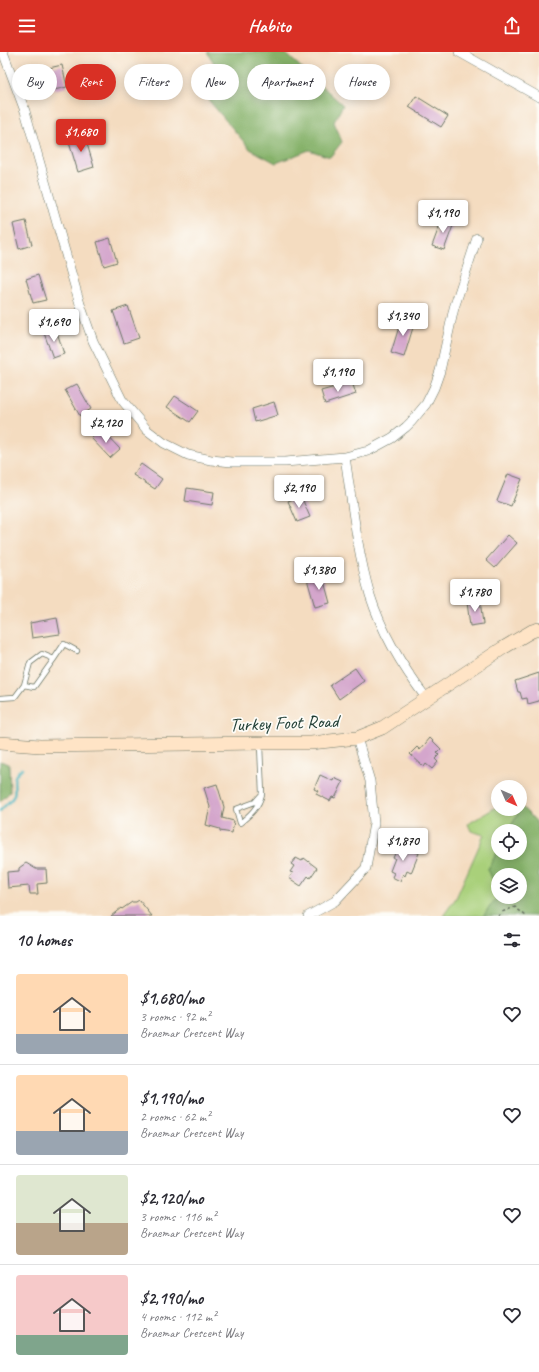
<!DOCTYPE html>
<html lang="en">
<head>
<meta charset="utf-8">
<style>
	:root { --surface:#fff; --page:#f2f2f3; --text:#2b2b33; --muted:#7c7c81; --line:#e1e1e2; --accent:#d93025 }
	body { margin:0; font-family:Caveat,sans-serif; background:var(--page); color:var(--text); height:100vh; display:flex; flex-direction:column; font-size:15px; white-space:nowrap }
	* { box-sizing:border-box; margin:0 }
	p { font-size:13px; color:var(--muted) }
	.icon { flex:none; width:22px; height:22px; fill:none; stroke:currentColor; stroke-width:2; stroke-linecap:round; stroke-linejoin:round }
	.map { position:relative; height:864px; overflow:hidden }
	.sheet { display:flex; flex-direction:column; background:var(--surface); flex:1 }
	.sheet>* { flex:none }
	.banner { position:absolute; left:12px; top:12px; width:515px; height:36px; display:flex; gap:8px }
	.needle { width:26px; rotate:135deg }
	.buttons { position:absolute; left:491px; top:728px; display:grid; gap:8px }
	.buttons a { display:grid; place-items:center; width:36px; height:36px; border-radius:50%; background:var(--surface); box-shadow:0 2px 10px #0003; font-size:20px }
	.price { position:absolute; translate:-50% -34px; padding:0 9px; border-radius:4px; background:#fff; color:#222; font-size:13px; line-height:26px; filter:drop-shadow(0 1px 2px #0008) }
	.price::after { content:''; position:absolute; left:50%; top:24px; width:12px; height:9px; margin-left:-6px; background:inherit; clip-path:polygon(0 0,100% 0,50% 100%) }
	.price.selected { background:var(--accent); color:#fff }
	ul { padding:0; list-style:none }
	li { display:flex; align-items:center; gap:12px; height:100px; padding:0 16px }
	li+li { border-top:1px solid var(--line) }
	li span { display:grid; place-items:center; flex:none; width:112px; height:80px; border-radius:4px; color:#555 }
	li>.icon { margin-inline-start:auto }
	span .icon { width:48px; height:48px; fill:#fffc; stroke-width:1 }
	li b { font-size:17px }
	h2 { display:flex; justify-content:space-between; align-items:center; height:48px; padding:0 16px; font-size:17px }
	.pill { padding:0 14px; border-radius:18px; background:var(--surface); box-shadow:0 2px 10px #0003; font-size:14px; line-height:36px }
	.pill.selected { background:var(--accent); color:#fff }
	header { display:flex; justify-content:space-between; align-items:center; height:52px; padding:0 16px; background:var(--accent); color:#fff; font-size:18px; font-weight:700 }
	.map>svg:first-child { display:block }
	.green { fill:#a9d07a; stroke:#648657 }
	.forest { fill:#86b26a; stroke:#52784f }
	.lines { fill:none; stroke-linecap:round; stroke-linejoin:round }
	.stream { stroke:#44b4bd; stroke-width:2.5 }
	.building { fill:#d4a6cc }
	.lane-casing { stroke:#6a7565; stroke-width:6 }
	.street-casing { stroke:#6a7565; stroke-width:10 }
	.secondary-casing { stroke:#6a7565; stroke-width:14 }
	.path { stroke:#6a7565; stroke-width:1.5; stroke-dasharray:3 3; stroke-linecap:butt }
	.lane { stroke:#fff; stroke-width:4.5 }
	.street { stroke:#fff; stroke-width:9 }
	.secondary { stroke:#ffe4c6; stroke-width:13 }
	.labels { text-anchor:middle; stroke-width:3.5; stroke-linejoin:round; paint-order:stroke }
	.street-label { font-size:19px; fill:#1f3d34; stroke:#fdfcf7 }
</style>
</head>
<body>
<header><svg class="icon" aria-label="menu" viewBox="0 0 24 24"><path d="M4 6h16M4 12h16M4 18h16"/></svg>Habito<svg class="icon" aria-label="share" viewBox="0 0 24 24"><path d="M12 15V3M7 8l5-5 5 5M5 13v7h14v-7"/></svg></header>
<div class="map">
<svg width="539" height="864" viewBox="0 0 539 864">
	<rect width="100%" height="100%" fill="#fdfcf7"/>
	<filter id="ink" filterUnits="userSpaceOnUse"><feTurbulence type="fractalNoise" baseFrequency=".025" numOctaves="2"/><feDisplacementMap in="SourceGraphic" scale="8" xChannelSelector="R" yChannelSelector="G"/><feConvolveMatrix kernelMatrix="1 2 1 2 8 2 1 2 1" color-interpolation-filters="sRGB"/></filter>
	<filter id="wash" filterUnits="userSpaceOnUse"><feTurbulence type="fractalNoise" baseFrequency=".012" numOctaves="4" result="noise"/><feDisplacementMap in="SourceGraphic" scale="16" xChannelSelector="R" yChannelSelector="G"/><feGaussianBlur stdDeviation="0.9" result="paint"/><feColorMatrix in="noise" values="0 0 0 0 0 0 0 0 0 0 0 0 0 0 0 0 0 1.4 0 .05"/><feComposite in="paint" operator="in"/></filter>
	<g filter="url(#wash)">
		<rect width="100%" height="100%" fill="#f4dcc0"/>
		<!-- green -->
		<path class="green" d="M498,754V757H520V755H522L508,779H498V799L488,817L498,840V844L483,864H443L456,846L484,783L471,779L468,772Z"/>
		<!-- forest -->
		<path class="forest" d="M207,0H284L343,53L334,70L342,90L330,105L309,98L276,111L250,97L195,32L214,11Z
			M0,709L9,712L10,740L0,750Z
			M522,755L536,769L539,786V864H483L498,844L520,845V823H498V840L488,817L498,799V801H520V779H508Z"/>
		<g class="lines">
			<!-- stream -->
			<path class="stream" d="M0,759C4,754 10,750 13,745C19,734 7,729 22,716"/>
		</g>
		<g id="blocks">
			<!-- building -->
			<path class="building" d="M62,13L67,35L54,38L49,16Z
				M416,44L448,64L441,75L409,55Z
				M84,82L94,115L78,120L68,87Z
				M442,167L454,171L444,198L432,194Z
				M26,169L32,193L19,197L13,172Z
				M110,186L117,210L104,214L97,190Z
				M38,223L46,248L33,251L26,227Z
				M128,254L139,286L124,291L113,259Z
				M402,265L415,269L404,305L391,301Z
				M56,277L64,302L53,306L44,281Z
				M352,330L356,342L325,352L321,339Z
				M77,332L91,357L80,364L65,338Z
				M175,344L198,359L190,370L167,355Z
				M274,350L278,363L255,370L252,357Z
				M101,377L120,397L110,406L91,386Z
				M141,412L162,427L155,437L133,423Z
				M508,422L522,427L511,454L497,449Z
				M187,436L214,440L212,453L185,449Z
				M301,444L310,465L297,470L288,449Z
				M508,483L517,491L495,516L486,508Z
				M322,522L330,551L315,555L307,527Z
				M480,548L483,572L470,574L467,550Z
				M57,566L60,582L32,586L30,571Z
				M355,616L364,629L339,647L330,633Z
				M539,621V649L528,652L527,646L522,647L520,640H518L515,629Z
				M430,686L441,697L437,701L439,703L435,707L438,710L432,717L426,712L424,715L410,702L417,695L420,698Z
				M320,723L333,729L334,726L343,730L335,746L332,745L330,749L316,742L318,739L314,737Z
				M217,732L224,755L222,766L234,769L232,781L220,779V777L206,773L210,755L204,736Z
				M399,793L419,801L411,821L407,819L405,824L403,822L400,829L392,825L394,821L390,819L395,806H393Z
				M296,806L302,809L304,806L317,816L310,826L308,824L301,834L289,826L293,821L290,820L294,814L291,812Z
				M26,811L36,817H46L47,831L37,832L38,842H30L29,834L8,836L7,820L19,819V816Z
				M139,848L152,864H111L121,856L122,857L132,850H136Z"/>
		</g>
	</g>
	<g filter="url(#ink)">
		<use href="#blocks" fill-opacity="0" stroke="#6a7565" stroke-width="1"/>
		<g class="lines">
			<defs>
				<path id="lane" d="M24,633L34,635L54,607
					M0,646L15,645L24,633L30,611L42,602L54,607L64,592L77,599
					M260,693L262,742L255,750L236,757L240,771C250,763 259,755 262,742"/>
				<path id="street" d="M3,0L25,59L80,252L93,289L122,348L147,378L164,391L188,403L211,408L232,410H285L345,405L368,399L392,386L406,375L411,370L426,352L434,336L440,319L454,256L477,186
					M459,0L539,45
					M345,405C352,451 357,498 370,543C382,581 403,616 427,647
					M308,864L335,849L366,816L374,771L370,729L357,686"/>
				<path id="secondary" d="M0,691L40,694L260,691H311L357,686L382,676L503,596L532,579L539,577"/>
			</defs>
			<!-- lane casing -->
			<use href="#lane" class="lane-casing"/>
			<!-- street casing -->
			<use href="#street" class="street-casing"/>
			<!-- secondary casing -->
			<use href="#secondary" class="secondary-casing"/>
			<!-- path -->
			<path class="path" d="M498,864L502,860L515,855L526,864"/>
			<!-- lane -->
			<use href="#lane" class="lane"/>
			<!-- street -->
			<use href="#street" class="street"/>
			<!-- secondary -->
			<use href="#secondary" class="secondary"/>
		</g>
	</g>
	<g class="labels">
		<!-- street labels -->
		<g class="street-label">
			<text transform="translate(284 670) rotate(-2)" y="7">Turkey Foot Road</text>
		</g>
	</g>
</svg>
<div class="buttons">
<a><svg class="needle" viewBox="-14 -14 28 28"><path d="M0-13l5 13h-10z" fill="#e53935"/><path d="M0 13l5-13h-10z" fill="#7c7c81"/></svg></a>
<a><svg class="icon" aria-label="locate" viewBox="0 0 24 24"><circle cx="12" cy="12" r="6"/><path d="M12 2v4M12 18v4M2 12h4M18 12h4"/></svg></a>
<a><svg class="icon" aria-label="layers" viewBox="0 0 24 24"><path d="M12 4l9 5-9 5-9-5zM3 14l9 5 9-5"/></svg></a>
</div>
<b class="price selected" style="left:81px;top:101px">$1,680</b>
<b class="price" style="left:443px;top:182px">$1,190</b>
<b class="price" style="left:403px;top:285px">$1,340</b>
<b class="price" style="left:54px;top:291px">$1,690</b>
<b class="price" style="left:338px;top:341px">$1,190</b>
<b class="price" style="left:106px;top:392px">$2,120</b>
<b class="price" style="left:299px;top:457px">$2,190</b>
<b class="price" style="left:319px;top:539px">$1,380</b>
<b class="price" style="left:475px;top:561px">$1,780</b>
<b class="price" style="left:403px;top:810px">$1,870</b>
<div class="banner">
<a class="pill">Buy</a>
<a class="pill selected">Rent</a>
<a class="pill">Filters</a>
<a class="pill">New</a>
<a class="pill">Apartment</a>
<a class="pill">House</a>
</div>
</div>
<section class="sheet">
<h2>10 homes<svg class="icon" aria-label="filters" viewBox="0 0 24 24"><path d="M4 7h16M4 17h16"/><circle cx="9" cy="7" r="2"/><circle cx="15" cy="17" r="2"/></svg></h2>
<ul>
<li><span style="background:linear-gradient(#ffd9b3 75%,#9aa5b1 0)"><svg class="icon" aria-label="home" viewBox="0 0 24 24"><path d="M3 11l9-7 9 7M6 9v11h12V9"/></svg></span><div><b>$1,680/mo</b><p>3 rooms · 92 m²</p><p>Braemar Crescent Way</p></div><svg class="icon" aria-label="heart" viewBox="0 0 24 24"><path d="M12 20l-8-8c-3-5 5-10 8-4 3-6 11-1 8 4z"/></svg></li>
<li><span style="background:linear-gradient(#ffd9b3 70%,#9aa5b1 0)"><svg class="icon" aria-label="home" viewBox="0 0 24 24"><path d="M3 11l9-7 9 7M6 9v11h12V9"/></svg></span><div><b>$1,190/mo</b><p>2 rooms · 62 m²</p><p>Braemar Crescent Way</p></div><svg class="icon" aria-label="heart" viewBox="0 0 24 24"><path d="M12 20l-8-8c-3-5 5-10 8-4 3-6 11-1 8 4z"/></svg></li>
<li><span style="background:linear-gradient(#dfe7d0 60%,#b9a48a 0)"><svg class="icon" aria-label="home" viewBox="0 0 24 24"><path d="M3 11l9-7 9 7M6 9v11h12V9"/></svg></span><div><b>$2,120/mo</b><p>3 rooms · 116 m²</p><p>Braemar Crescent Way</p></div><svg class="icon" aria-label="heart" viewBox="0 0 24 24"><path d="M12 20l-8-8c-3-5 5-10 8-4 3-6 11-1 8 4z"/></svg></li>
<li><span style="background:linear-gradient(#f6c9c9 75%,#7fa58c 0)"><svg class="icon" aria-label="home" viewBox="0 0 24 24"><path d="M3 11l9-7 9 7M6 9v11h12V9"/></svg></span><div><b>$2,190/mo</b><p>4 rooms · 112 m²</p><p>Braemar Crescent Way</p></div><svg class="icon" aria-label="heart" viewBox="0 0 24 24"><path d="M12 20l-8-8c-3-5 5-10 8-4 3-6 11-1 8 4z"/></svg></li>
</ul>
</section>
</body>
</html>
